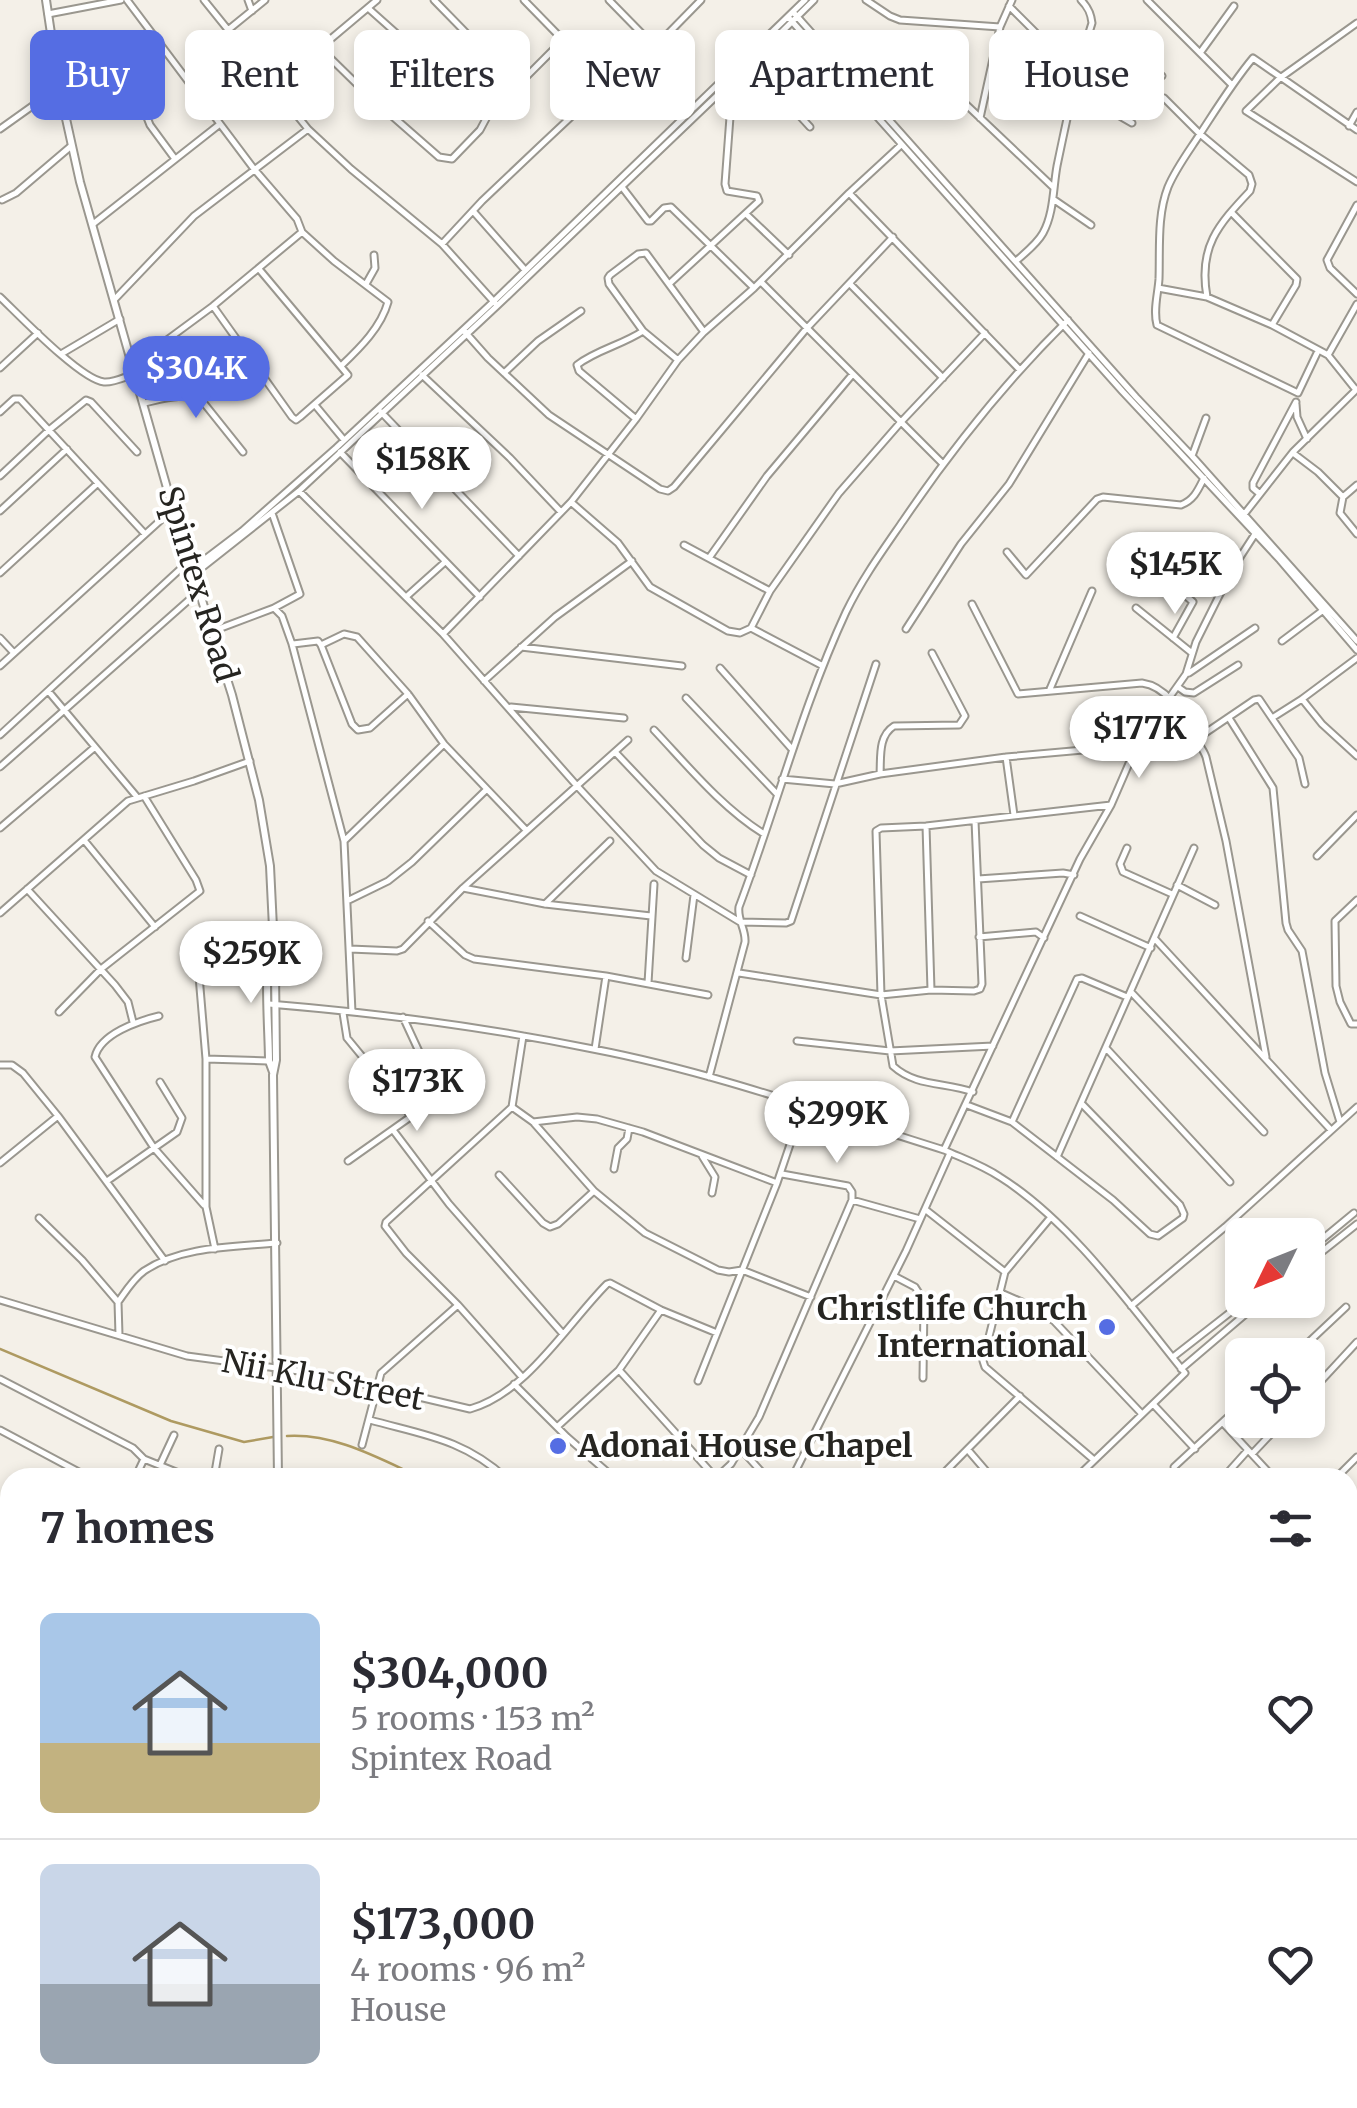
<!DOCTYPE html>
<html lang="en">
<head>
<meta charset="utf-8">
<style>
	:root { --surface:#fff; --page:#f2f2f3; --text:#2b2b33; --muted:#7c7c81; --line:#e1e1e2; --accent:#556de3 }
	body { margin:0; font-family:Merriweather,serif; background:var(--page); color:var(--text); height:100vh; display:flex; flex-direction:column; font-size:38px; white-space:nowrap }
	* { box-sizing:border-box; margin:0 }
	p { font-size:32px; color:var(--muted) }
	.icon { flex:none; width:55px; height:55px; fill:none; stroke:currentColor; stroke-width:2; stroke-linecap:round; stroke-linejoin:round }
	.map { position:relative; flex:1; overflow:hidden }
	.sheet { position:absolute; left:0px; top:1468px; width:1358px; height:642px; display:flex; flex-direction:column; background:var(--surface); border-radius:30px 30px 0 0; box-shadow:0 5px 15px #0003 }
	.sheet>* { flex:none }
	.guide { position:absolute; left:30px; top:30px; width:1298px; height:90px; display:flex; gap:20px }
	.needle { width:65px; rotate:227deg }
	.tools { position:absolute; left:1225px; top:1218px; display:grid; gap:20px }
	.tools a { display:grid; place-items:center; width:100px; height:100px; border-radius:15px; background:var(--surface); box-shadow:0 5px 15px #0003; font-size:50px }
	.price { position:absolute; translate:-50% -85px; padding:0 22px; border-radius:35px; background:#fff; color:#222; font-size:32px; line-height:65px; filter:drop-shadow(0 2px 5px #0008) }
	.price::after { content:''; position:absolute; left:50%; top:60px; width:30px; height:22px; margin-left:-15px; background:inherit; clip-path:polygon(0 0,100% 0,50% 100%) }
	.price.active { background:var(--accent); color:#fff }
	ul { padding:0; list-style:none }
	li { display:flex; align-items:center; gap:30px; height:250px; padding:0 40px }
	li+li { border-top:2px solid var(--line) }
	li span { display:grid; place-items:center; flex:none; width:280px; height:200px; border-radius:15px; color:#555 }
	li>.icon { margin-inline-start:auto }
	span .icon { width:120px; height:120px; fill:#fffc; stroke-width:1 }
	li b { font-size:42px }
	h2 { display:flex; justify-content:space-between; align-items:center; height:120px; padding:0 40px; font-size:42px }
	.chip { padding:0 35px; border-radius:15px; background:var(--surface); box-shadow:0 5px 15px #0003; font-size:35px; line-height:90px }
	.chip.active { background:var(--accent); color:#fff }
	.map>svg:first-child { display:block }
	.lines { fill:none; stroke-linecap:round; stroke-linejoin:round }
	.stream { stroke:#ae9a61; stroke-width:2.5 }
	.street-casing { stroke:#9a978f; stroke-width:9 }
	.secondary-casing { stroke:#9a978f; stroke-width:10 }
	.highway-casing { stroke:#cfcfce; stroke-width:14 }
	.street { stroke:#fff; stroke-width:5 }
	.secondary { stroke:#fff; stroke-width:6 }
	.highway { stroke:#dab013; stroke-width:10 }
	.poi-dot { fill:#556de3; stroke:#fff; stroke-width:4 }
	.labels { text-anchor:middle; stroke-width:8; stroke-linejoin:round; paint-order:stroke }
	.street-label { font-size:32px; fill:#262521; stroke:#fff }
	.poi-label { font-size:32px; font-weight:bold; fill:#262521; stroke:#fff; text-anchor:end }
</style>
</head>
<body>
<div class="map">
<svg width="1357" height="2108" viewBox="0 0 1357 2108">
	<rect width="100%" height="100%" fill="#f4f0e8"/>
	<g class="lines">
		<!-- stream -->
		<path class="stream" d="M0,1349L171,1421L244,1442L273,1437
			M287,1436C335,1433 380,1459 422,1478"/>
		<defs>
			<path id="street" d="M127,0L254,169L297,219L302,232L334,261L388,302C381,327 361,347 341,366
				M204,0L308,129L351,169L442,244L495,303
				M248,0L252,11
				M434,0L517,85
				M524,0L606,84
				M609,0L655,47
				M866,0L890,16L900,20L1000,27
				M1147,0L1231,84
				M1009,6L1077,74
				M368,8L488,115
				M793,12L1136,397L1192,456L1357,641
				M48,14L121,0
				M788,17L1123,392L1280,560L1357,650
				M1357,23L1280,78L1246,111L1357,182
				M228,30L265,0
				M1088,34L1162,76
				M320,48L366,93L439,157L452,159L480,130L488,115L563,40
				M1200,53L1234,6
				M751,63L810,127
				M934,74L1053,187
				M270,85L320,48L377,0
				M135,87L150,125L175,159
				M1075,90L1132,123
				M1164,98L1200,134L1249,175L1252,184L1250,191C1218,225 1198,247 1207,297
				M980,118L1000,27L1012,0
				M1349,126L1357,112
				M0,129L59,87
				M622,187L648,221H651L664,208L671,207L754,288
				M849,193L1020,370
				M1053,199L1091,225
				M2,200L16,193L70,147
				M1357,205L1327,260L1330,268L1357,294
				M473,211L525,270
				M1231,212L1297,279L1296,285L1272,325
				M746,214L789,255
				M93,224L220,124
				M442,244L482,201L541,145L606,84L655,47L701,0
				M1016,261C1025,253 1037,244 1043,233C1054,213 1053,188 1057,166C1067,118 1077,69 1092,23C1091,13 1088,7 1081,0
				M761,282L942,463
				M366,284L375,268L374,255
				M669,284L759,201L757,196L727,191L725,184L730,117L729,84
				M850,284L943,378
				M1158,288L1207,297L1272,325L1328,355L1356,390
				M0,297C19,315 81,380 104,382C113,383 125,377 134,374
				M114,300L194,216L308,129
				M213,306L292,417L296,420L300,417L348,375L259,269
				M465,332L488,358L549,415L660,489L668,491L674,487L807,328L893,237
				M61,354L120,319
				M1328,355L1357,304
				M678,360L643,331L609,284L608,278L610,275L638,254L646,253L704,332
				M133,365L213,306L302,232
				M0,368L38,333
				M504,373L538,341L581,311
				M422,375L510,458L561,512
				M1298,393L1157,325C1153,310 1158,294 1159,279C1160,249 1157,215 1168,187C1176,168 1189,151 1200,134C1217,108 1233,82 1253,58L1357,130
				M1298,393L1318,351
				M144,403C163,399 185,391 203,402L243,452
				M1296,404L1297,417L1307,439
				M315,405L344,440
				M0,412L14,399H20L145,534
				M381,412L519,556
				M636,419L579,371L577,365C596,350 622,345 643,331
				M340,452L480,597
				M1293,453L1318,472L1343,497
				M1192,456L1206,418
				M0,476L49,430L86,400L91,402L137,452
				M1357,485L1343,497L1340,513L1357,534
				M299,491L443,634L578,787L656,871L740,922L786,923L791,921L876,664
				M1260,494L1253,488V483L1296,402
				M572,503L618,543L650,587L728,631L740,633L751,628L770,591L839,493L900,423L985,333
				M0,511L67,449
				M272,513L300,594L274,608
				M1242,517L1293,452L1357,389
				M684,545L770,591
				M1007,552L1026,575L1097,499L1103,497L1181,505C1194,500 1198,490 1204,478
				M709,558L767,476L852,375
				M1134,567L1145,585L1159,575H1162L1193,602L1173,638
				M192,569L242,531L336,448L494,301L805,0
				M0,573L97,484
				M194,574L299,491L498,305L729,84L814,0
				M406,597L445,562
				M972,604L1018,694L1142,683C1169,687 1181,714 1193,736C1198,744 1203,748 1206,757L1226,841L1266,1057
				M1136,608L1192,653
				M751,628L823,666
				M906,629L961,544L1009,484L1089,353
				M213,631L274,608L282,616L292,644L344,841L352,1012
				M443,634L571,502L636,419L678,360L704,332L754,288L849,193L901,145
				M0,638L14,653
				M1282,641L1322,611
				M293,644L318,641L321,645L352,724L358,730L370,728L408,694
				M321,645L344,634L357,637L408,694L444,744L526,830
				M521,647L682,666
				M0,666L173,509
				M720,668L791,748
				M1189,673L1255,628
				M484,681L555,617L632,561
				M1178,687L1185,692L1194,693L1238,665
				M1050,689L1092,591
				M49,692L137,797
				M686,698L777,794
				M1169,698L1186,674L1196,642L1233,568L1255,534
				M1302,699L1322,724L1357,756
				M511,707L624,718
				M1229,718L1273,788L1286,923L1288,930L1302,951L1325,1073L1340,1122
				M1272,718L1302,699L1357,658
				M654,730C688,766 721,807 764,834
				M0,735L189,561
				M616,753L703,845L719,858L751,875
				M1006,757L1014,815
				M0,767L199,591
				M880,774C881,757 878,736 894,726L959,725L965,716L932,653
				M782,779L835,784L880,774L1006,757L1195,740L1254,700L1259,699L1299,758L1305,784
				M926,826L931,990
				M0,828L95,747
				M84,840L155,927
				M344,841L444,744
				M1127,848L1120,864L1123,872L1172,894
				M1317,856L1357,815
				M978,879L1063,873L1074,875
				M1177,885L1215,905
				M463,888L545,904L651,916
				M27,889L115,985L128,1002L133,1022
				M1357,900L1335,921L1336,986L1340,1002L1351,1024H1357
				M347,901L388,881L412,862L486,790
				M545,904L610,841
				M0,913L128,801L194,781L250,761
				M1080,916L1151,948
				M428,921L465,955L474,959L606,976L708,995
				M979,937L1036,932L1044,938
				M1155,939L1331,1130
				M350,949L397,951L403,949L463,888L628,740
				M686,958L694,895
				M198,964L206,1059V1207L215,1249
				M739,973L881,995L931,990L974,991L980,989L982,984L975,821
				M648,983L654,884
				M1131,992L1264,1132
				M269,1004C378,1013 486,1027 593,1049C713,1072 828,1114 944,1150C964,1159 982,1165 1000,1177C1072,1222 1132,1308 1185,1373L1076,1478
				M59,1012L101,969L200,891L196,880L144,796
				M343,1013L347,1038L411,1116
				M159,1016C138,1021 100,1034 95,1057L154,1148L204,1205
				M403,1017L422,1058L447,1091
				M797,1041L890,1051L993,1046
				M1106,1048L1230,1182
				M595,1049L606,976
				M206,1059L268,1061
				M0,1065H12L23,1073L58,1116L165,1261
				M709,1077L745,942C746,929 737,920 739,907C776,809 802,707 846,612C862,579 883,550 903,521C952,449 1006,381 1068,320
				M973,1092C945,1082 916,1087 893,1066L881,995L876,831L881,828L926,826L1111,805
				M967,1105L1012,1122L1113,1200L1150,1234L1158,1236L1183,1218L1184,1214L1180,1205L1081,1103
				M512,1107L533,1122L594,1191L645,1233L718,1270L729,1272L742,1270L811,1297
				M533,1122L577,1117L597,1119L643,1132L777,1183
				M1012,1122L1077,979L1082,978L1127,997
				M393,1130L449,1204L563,1334
				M944,1150L1080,859L1111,805L1137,745
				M702,1156L715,1177L712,1193
				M1057,1157L1194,848
				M348,1161L467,1077
				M0,1163L58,1116
				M614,1169L618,1148L627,1139L629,1128
				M782,1174L848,1186L852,1192V1200
				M499,1175L543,1223L550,1227L558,1224L594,1191
				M107,1181L177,1132L182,1118L160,1082
				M926,1210L1005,1272L983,1361L985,1367L1094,1460
				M39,1218L82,1260L118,1302
				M1308,1251L1354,1213
				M1308,1263L1357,1224
				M1005,1272L1051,1217
				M894,1276L915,1287L924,1301L923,1378
				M1001,1293L1024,1303L1054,1321L1141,1413
				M0,1300L187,1356L321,1374L470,1409C526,1394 568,1323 607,1284L610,1283L661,1310L717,1333
				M1131,1306L1225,1227L1357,1107
				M661,1310L619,1370L716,1478L731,1464L759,1417L852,1200L920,1219
				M119,1335L118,1302C126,1291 133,1279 144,1271C181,1246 234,1247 277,1243
				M1295,1355L1346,1307
				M1173,1357L1246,1300
				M1181,1369L1262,1300
				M522,1377L458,1305L406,1253L385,1226L386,1222L512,1107L523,1036
				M0,1379L133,1448L144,1459L191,1478
				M698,1381L777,1183L803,1106
				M514,1384L567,1437L614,1478
				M1308,1395L1357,1342
				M1153,1404L1195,1449
				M370,1420C424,1435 463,1439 506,1478
				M1223,1423L1274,1478
				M557,1427L619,1370
				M0,1430L90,1478
				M362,1445L381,1373L458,1305
				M741,1449L767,1478
				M968,1450L992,1478
				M1252,1454L1284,1420
				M160,1465L174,1435
				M1174,1467L1242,1404
				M135,1478L144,1459
				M214,1478L219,1449
				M792,1478L906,1251L950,1153
				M939,1478L1020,1396
				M1223,1478L1248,1450
				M1336,1478L1357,1457
				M0,1543L10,1548
				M1348,1565L1357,1556
				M0,1679L10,1684
				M1348,1853L1357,1862
				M1348,1955L1357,1964
				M1348,2021L1357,2012
				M1348,2079L1357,2083
				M1277,2100L1290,2108
				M1038,2108L1041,2100"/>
			<path id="secondary" d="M46,0L59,87L80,182L173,509L232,695L259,800L270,866L275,969L276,1060L273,1075L278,1478
				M272,941C263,964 269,1032 269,1061L273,1072
				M906,2100L923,2108"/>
			<path id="highway" d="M0,2040L10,2045
				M0,2060L10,2065
				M84,2100L102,2108
				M127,2100L144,2108"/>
		</defs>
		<!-- street casing -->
		<use href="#street" class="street-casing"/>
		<!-- secondary casing -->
		<use href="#secondary" class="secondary-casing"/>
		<!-- highway casing -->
		<use href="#highway" class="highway-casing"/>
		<!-- street -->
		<use href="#street" class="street"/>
		<!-- secondary -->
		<use href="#secondary" class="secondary"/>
		<!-- highway -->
		<use href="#highway" class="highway"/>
	</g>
	<!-- markers -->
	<g class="poi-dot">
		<circle cx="1107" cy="1327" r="10"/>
		<circle cx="558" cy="1446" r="10"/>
	</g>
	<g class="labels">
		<!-- street labels -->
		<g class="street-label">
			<text transform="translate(198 584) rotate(73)" y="11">Spintex Road</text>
			<text transform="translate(323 1380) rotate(11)" y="11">Nii Klu Street</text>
		</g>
		<!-- poi labels -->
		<g class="poi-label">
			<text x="1087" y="1320">Christlife Church<tspan x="1087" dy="37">International</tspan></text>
			<text x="578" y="1457" text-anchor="start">Adonai House Chapel</text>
		</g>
	</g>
</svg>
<div class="tools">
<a><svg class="needle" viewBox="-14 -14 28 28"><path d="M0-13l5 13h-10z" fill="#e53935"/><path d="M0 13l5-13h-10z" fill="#7c7c81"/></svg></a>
<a><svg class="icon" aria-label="locate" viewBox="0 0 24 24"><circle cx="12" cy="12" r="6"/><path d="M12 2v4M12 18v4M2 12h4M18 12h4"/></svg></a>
</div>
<b class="price active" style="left:196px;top:421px">$304K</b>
<b class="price" style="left:422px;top:512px">$158K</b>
<b class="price" style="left:1175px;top:617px">$145K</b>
<b class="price" style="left:1139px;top:781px">$177K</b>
<b class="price" style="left:251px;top:1006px">$259K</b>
<b class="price" style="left:417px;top:1134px">$173K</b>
<b class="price" style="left:837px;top:1166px">$299K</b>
<div class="guide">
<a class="chip active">Buy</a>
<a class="chip">Rent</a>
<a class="chip">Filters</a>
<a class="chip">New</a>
<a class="chip">Apartment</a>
<a class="chip">House</a>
</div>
<section class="sheet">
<h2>7 homes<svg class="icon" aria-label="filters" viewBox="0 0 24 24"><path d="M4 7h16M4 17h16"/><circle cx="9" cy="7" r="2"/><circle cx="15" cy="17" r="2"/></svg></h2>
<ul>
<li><span style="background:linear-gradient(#a9c7e8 65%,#c2b280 0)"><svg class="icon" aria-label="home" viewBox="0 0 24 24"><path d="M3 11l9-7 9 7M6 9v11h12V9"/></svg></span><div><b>$304,000</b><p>5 rooms · 153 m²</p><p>Spintex Road</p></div><svg class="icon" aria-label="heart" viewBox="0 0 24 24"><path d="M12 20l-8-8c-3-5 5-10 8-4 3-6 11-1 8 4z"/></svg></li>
<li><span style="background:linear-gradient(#c9d6e8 60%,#9aa5b1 0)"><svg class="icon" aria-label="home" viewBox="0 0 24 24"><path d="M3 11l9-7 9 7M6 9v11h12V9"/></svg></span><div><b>$173,000</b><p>4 rooms · 96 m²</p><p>House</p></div><svg class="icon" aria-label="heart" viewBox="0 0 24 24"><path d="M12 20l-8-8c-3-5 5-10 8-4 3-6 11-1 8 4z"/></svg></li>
</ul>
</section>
</div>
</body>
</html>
